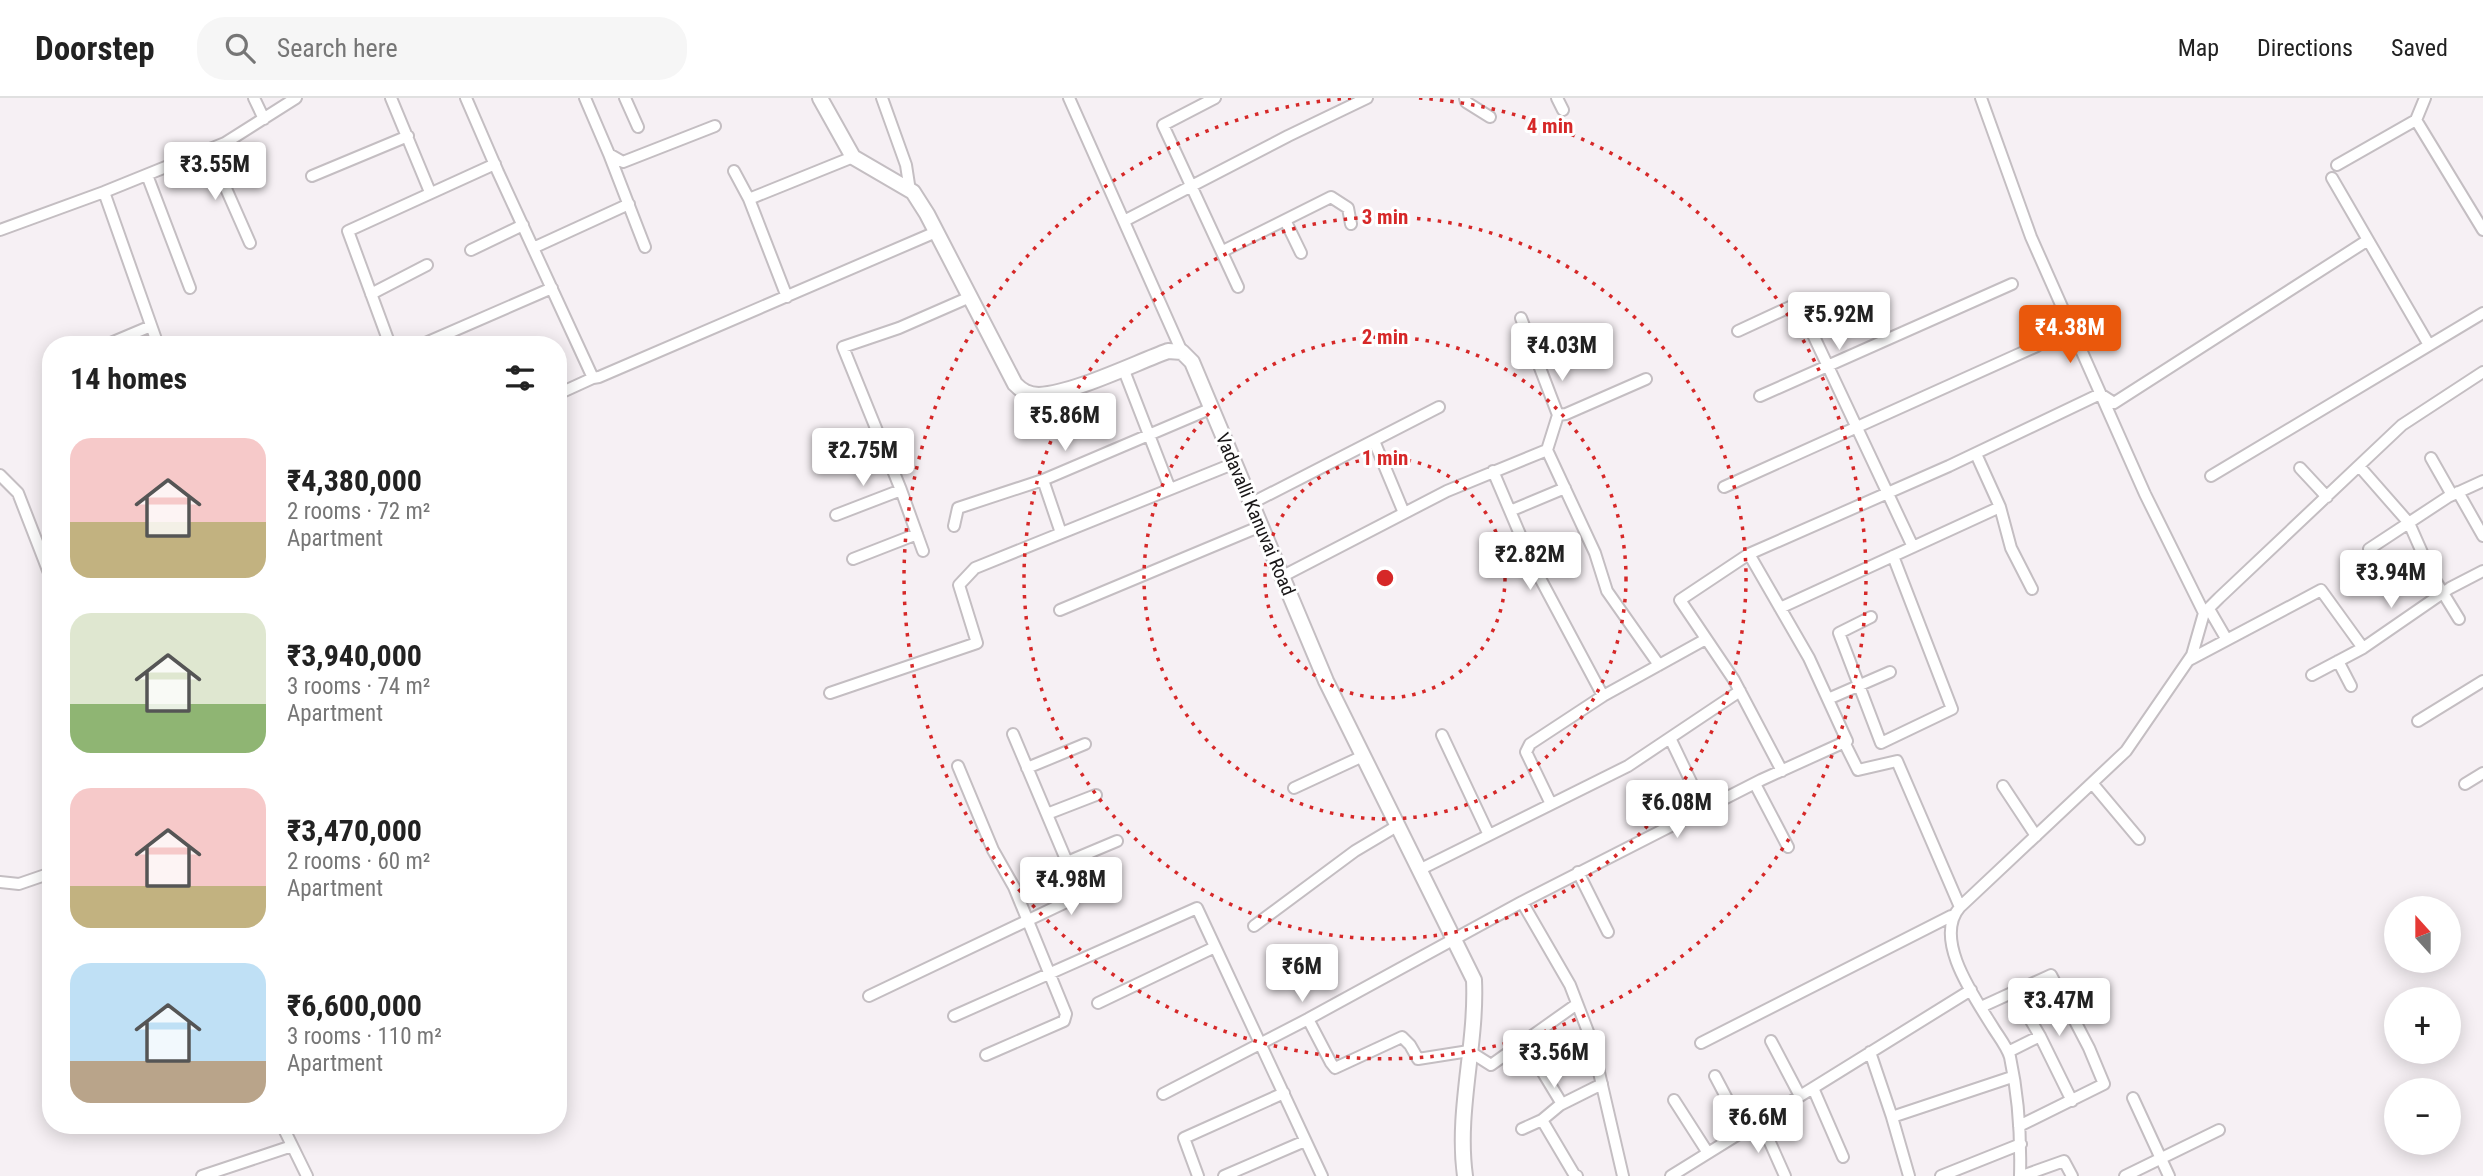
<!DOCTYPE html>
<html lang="en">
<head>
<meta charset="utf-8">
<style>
	:root { --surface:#fff; --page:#f6f6f6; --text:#222; --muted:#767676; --line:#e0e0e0; --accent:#ea580c }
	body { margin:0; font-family:"Roboto Condensed",sans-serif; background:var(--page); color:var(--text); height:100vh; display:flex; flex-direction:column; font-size:26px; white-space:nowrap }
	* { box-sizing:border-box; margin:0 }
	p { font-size:23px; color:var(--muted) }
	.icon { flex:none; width:38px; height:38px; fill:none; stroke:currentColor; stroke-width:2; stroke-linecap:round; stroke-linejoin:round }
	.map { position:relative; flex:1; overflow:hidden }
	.side { position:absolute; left:42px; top:238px; width:525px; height:798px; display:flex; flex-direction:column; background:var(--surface); border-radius:28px; box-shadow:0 4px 18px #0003 }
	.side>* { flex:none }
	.needle { width:46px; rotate:339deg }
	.fabs { position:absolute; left:2384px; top:798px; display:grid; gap:14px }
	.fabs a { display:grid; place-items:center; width:77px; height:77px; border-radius:50%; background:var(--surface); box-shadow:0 4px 18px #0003; font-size:35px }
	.price { position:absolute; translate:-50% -60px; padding:0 16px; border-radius:7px; background:#fff; color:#222; font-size:23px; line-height:46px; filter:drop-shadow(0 2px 4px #0008) }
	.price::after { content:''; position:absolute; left:50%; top:42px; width:21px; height:16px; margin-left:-10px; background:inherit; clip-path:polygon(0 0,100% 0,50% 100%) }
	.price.on { background:var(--accent); color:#fff }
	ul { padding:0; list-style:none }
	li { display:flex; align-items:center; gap:21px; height:175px; padding:0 28px }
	li span { display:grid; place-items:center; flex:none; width:196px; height:140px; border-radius:21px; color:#555 }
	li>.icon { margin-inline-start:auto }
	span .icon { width:84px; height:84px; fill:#fffc; stroke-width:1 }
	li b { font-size:30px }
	h2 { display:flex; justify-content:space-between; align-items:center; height:84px; padding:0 28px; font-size:30px }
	header { display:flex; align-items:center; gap:42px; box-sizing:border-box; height:98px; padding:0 35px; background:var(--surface); border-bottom:2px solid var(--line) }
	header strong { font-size:33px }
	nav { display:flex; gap:38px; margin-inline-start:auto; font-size:24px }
	.search { width:490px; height:63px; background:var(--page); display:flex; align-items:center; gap:18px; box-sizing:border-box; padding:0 24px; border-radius:28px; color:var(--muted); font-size:26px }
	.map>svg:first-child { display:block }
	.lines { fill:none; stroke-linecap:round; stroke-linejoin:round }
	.minor-casing { stroke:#c4bec2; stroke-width:14 }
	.tertiary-casing { stroke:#c4bec2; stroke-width:18 }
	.minor { stroke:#fff; stroke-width:10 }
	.tertiary { stroke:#fff; stroke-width:14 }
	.ring { fill:none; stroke:#d62828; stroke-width:3.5; stroke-dasharray:3.5 7 }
	.labels { text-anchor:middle; stroke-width:6; stroke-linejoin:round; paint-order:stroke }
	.street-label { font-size:19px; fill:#181617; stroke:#fff }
	.centre { fill:#d62828; stroke:#fff; stroke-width:3.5 }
	.ring-label { font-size:21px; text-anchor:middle; font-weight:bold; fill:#d62828; stroke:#fff; stroke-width:6; stroke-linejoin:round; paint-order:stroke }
</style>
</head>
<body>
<header>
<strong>Doorstep</strong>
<div class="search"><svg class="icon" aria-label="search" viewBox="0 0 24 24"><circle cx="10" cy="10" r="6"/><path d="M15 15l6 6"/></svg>Search here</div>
<nav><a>Map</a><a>Directions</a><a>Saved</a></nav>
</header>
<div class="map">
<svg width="2483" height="1078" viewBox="0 0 2483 1078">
	<rect width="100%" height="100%" fill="#f6f0f4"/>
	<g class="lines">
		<defs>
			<path id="minor" d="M254,0L264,21
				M391,0L430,94
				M466,0L498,74L593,280
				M585,0L609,56L623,64L715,28
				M625,0L638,29
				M882,0L906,67L910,93
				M1069,0L1182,254
				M1215,0L1163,27L1238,189
				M1465,0L1466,4L1490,19
				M1557,0L1563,12
				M1981,0L2031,139L2145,396L2204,515
				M2416,22L2483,132
				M209,52L250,145
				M609,56L645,149
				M2337,67L2416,22L2425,0
				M734,73L749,101
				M147,77L190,190
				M312,78L408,38
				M2332,80L2429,247
				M104,94L158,247
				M1285,122L1301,155
				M1124,123L1288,38L1367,0
				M0,132L104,94L225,45L296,0
				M533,150L629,106
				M471,152L523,127
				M1223,153L1331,99L1348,110L1351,126
				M371,196L427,167
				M787,199L749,101L853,59
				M1521,220L1558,317L1547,352
				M1738,233L1792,208L1801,211L1913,449
				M106,247L151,228
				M390,247L348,133L495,66
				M421,247L552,190
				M1123,270L1170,391
				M558,296L593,280L599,279L936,134
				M1760,298L2012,186
				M1558,317L1566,316L1646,281
				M1374,343L1404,415
				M1976,356L2000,409L2011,450L2032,491
				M2431,360L2452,397
				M2359,368L2409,425L2432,477L2459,521
				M2300,370L2327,399
				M1493,373L1533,467L1603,598
				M0,377L18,395L51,480
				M2211,378L2483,215
				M1043,382L1061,435
				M1724,389L2037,248
				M2458,394L2483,438
				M1252,405L1439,309
				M1510,413L1565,390
				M836,417L901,392
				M954,428L958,410L1043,382L1212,310
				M2369,451L2448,399L2483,383
				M923,453L901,392L843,249L899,230L970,199
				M853,461L917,436
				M1283,478L1447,393L1547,352L1595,455L1607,493L1659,567
				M1780,510L2000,409
				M2209,511L2227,542
				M1060,512L1261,428
				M1871,519L1839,535L1881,645L1952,611L1893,458
				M2189,562L2321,492L2363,550
				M2338,563L2351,588
				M2312,577L2363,550L2450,490L2483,473
				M830,595L977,545L959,487L975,470L1235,365
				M1828,601L1890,574
				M2418,623L2483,583
				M1442,637L1489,737
				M1670,640L1704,711
				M1844,644L1858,672L1897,663L1960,809C1932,841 1975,900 1994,931C1999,939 2007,949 2010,959C2018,996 2021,1040 2020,1078
				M958,668L993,752L1014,789L1066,916L1064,923L986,957
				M1027,670L1085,646
				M1782,673L1734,582L1680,502L1749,456L1949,368L2100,296L2114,305L2368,142
				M2092,685L2139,741
				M1755,686L1788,749
				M2465,686L2483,675
				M2003,688L2036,738
				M1294,690L1363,658
				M1551,706L1526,654L1530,646L1603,598L1706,541
				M1047,716L1096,697
				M1067,764L1117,743
				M1419,772L1628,668L1740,593
				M1578,774L1608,834
				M0,784L19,786L51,775
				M1960,809L2126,653L2192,557L2204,515L2219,500L2402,327L2483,274
				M1254,828L1355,753L1397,728
				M2014,894L2040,938L2072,1003
				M869,898L1081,797L1013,636
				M1098,905L1215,849
				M1981,909L2051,877L2089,950L2104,986L2019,1028
				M954,918L1197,810L1322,1078
				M1308,921L1331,965L1335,970L1402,939L1410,947L1418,961L1469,953L1491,967L1577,906
				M1771,943L1800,998
				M1525,945L1562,1006
				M1701,945L1951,818
				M1870,954L1892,1019
				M2008,954L2040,938
				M1715,978L1744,1033
				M1813,990L1843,1059
				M1163,996L1308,921L1522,804
				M2133,1000L2169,1078
				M1674,1002L1708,1055
				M1542,1022L1574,1076L1577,1078
				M1760,1022L1785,1078
				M282,1027L307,1078
				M1522,1031L1542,1022L1560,1007L1602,986
				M202,1078L292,1048
				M1198,1078L1184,1040L1284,995
				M1224,1078L1305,1043
				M1623,1078L1592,944L1570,887L1522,804L1761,682L1847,643L1809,560L1749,456
				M1671,1078L1971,892
				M1909,1078L1892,1019L2012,979
				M1941,1078L2021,1046
				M2022,1078L2064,1063L2072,1078
				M2125,1078L2219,1032"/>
			<path id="tertiary" d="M820,0L853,59L913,94L927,116L1015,286C1022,293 1028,297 1039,297C1074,295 1133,266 1168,253L1182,254L1192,264L1326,583L1474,882C1477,947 1456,1013 1465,1078"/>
		</defs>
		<!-- minor casing -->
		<use href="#minor" class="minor-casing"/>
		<!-- tertiary casing -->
		<use href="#tertiary" class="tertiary-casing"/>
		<!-- minor -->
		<use href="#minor" class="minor"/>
		<!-- tertiary -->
		<use href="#tertiary" class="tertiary"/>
	</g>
	<!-- distance rings -->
	<g class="ring">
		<circle cx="1385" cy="480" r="120"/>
		<circle cx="1385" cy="480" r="241"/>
		<circle cx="1385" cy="480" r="361"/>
		<path d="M1419 0A481 481 0 1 1 1351 0"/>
	</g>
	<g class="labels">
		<!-- street labels -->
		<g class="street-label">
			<text transform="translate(1256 416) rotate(67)" y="7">Vadavalli Kanuvai Road</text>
		</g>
	</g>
	<circle cx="1385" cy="480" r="10" class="centre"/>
	<g class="ring-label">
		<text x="1550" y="35">4 min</text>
		<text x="1385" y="126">3 min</text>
		<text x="1385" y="246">2 min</text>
		<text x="1385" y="367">1 min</text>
	</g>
</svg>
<div class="fabs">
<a><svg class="needle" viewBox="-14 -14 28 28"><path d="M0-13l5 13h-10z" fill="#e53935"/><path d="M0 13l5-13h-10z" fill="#767676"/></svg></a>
<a>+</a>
<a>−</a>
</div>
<b class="price" style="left:215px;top:104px">₹3.55M</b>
<b class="price" style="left:1839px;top:254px">₹5.92M</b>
<b class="price on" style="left:2070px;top:267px">₹4.38M</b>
<b class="price" style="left:1562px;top:285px">₹4.03M</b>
<b class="price" style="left:1065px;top:355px">₹5.86M</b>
<b class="price" style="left:863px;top:390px">₹2.75M</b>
<b class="price" style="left:1530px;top:494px">₹2.82M</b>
<b class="price" style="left:2391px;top:512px">₹3.94M</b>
<b class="price" style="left:1677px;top:742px">₹6.08M</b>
<b class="price" style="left:1071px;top:819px">₹4.98M</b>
<b class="price" style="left:1302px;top:906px">₹6M</b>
<b class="price" style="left:2059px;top:940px">₹3.47M</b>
<b class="price" style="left:1554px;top:992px">₹3.56M</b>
<b class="price" style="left:1758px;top:1057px">₹6.6M</b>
<section class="side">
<h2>14 homes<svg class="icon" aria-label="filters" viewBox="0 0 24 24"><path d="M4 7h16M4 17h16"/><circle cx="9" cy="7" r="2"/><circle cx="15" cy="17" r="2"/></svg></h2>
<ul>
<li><span style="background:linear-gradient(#f6c9c9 60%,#c2b280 0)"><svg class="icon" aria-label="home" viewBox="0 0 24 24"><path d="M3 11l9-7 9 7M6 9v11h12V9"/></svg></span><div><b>₹4,380,000</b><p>2 rooms · 72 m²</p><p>Apartment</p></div></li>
<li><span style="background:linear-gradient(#dfe7d0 65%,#8fb573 0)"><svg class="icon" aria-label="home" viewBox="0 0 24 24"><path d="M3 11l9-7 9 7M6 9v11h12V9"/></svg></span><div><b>₹3,940,000</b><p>3 rooms · 74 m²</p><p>Apartment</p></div></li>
<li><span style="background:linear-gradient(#f6c9c9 70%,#c2b280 0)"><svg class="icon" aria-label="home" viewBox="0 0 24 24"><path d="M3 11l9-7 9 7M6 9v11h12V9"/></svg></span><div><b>₹3,470,000</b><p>2 rooms · 60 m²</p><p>Apartment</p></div></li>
<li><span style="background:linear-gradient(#bfe0f5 70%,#b9a48a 0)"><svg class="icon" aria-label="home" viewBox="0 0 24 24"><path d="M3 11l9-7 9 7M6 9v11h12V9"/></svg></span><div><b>₹6,600,000</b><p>3 rooms · 110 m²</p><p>Apartment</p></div></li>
</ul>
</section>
</div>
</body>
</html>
